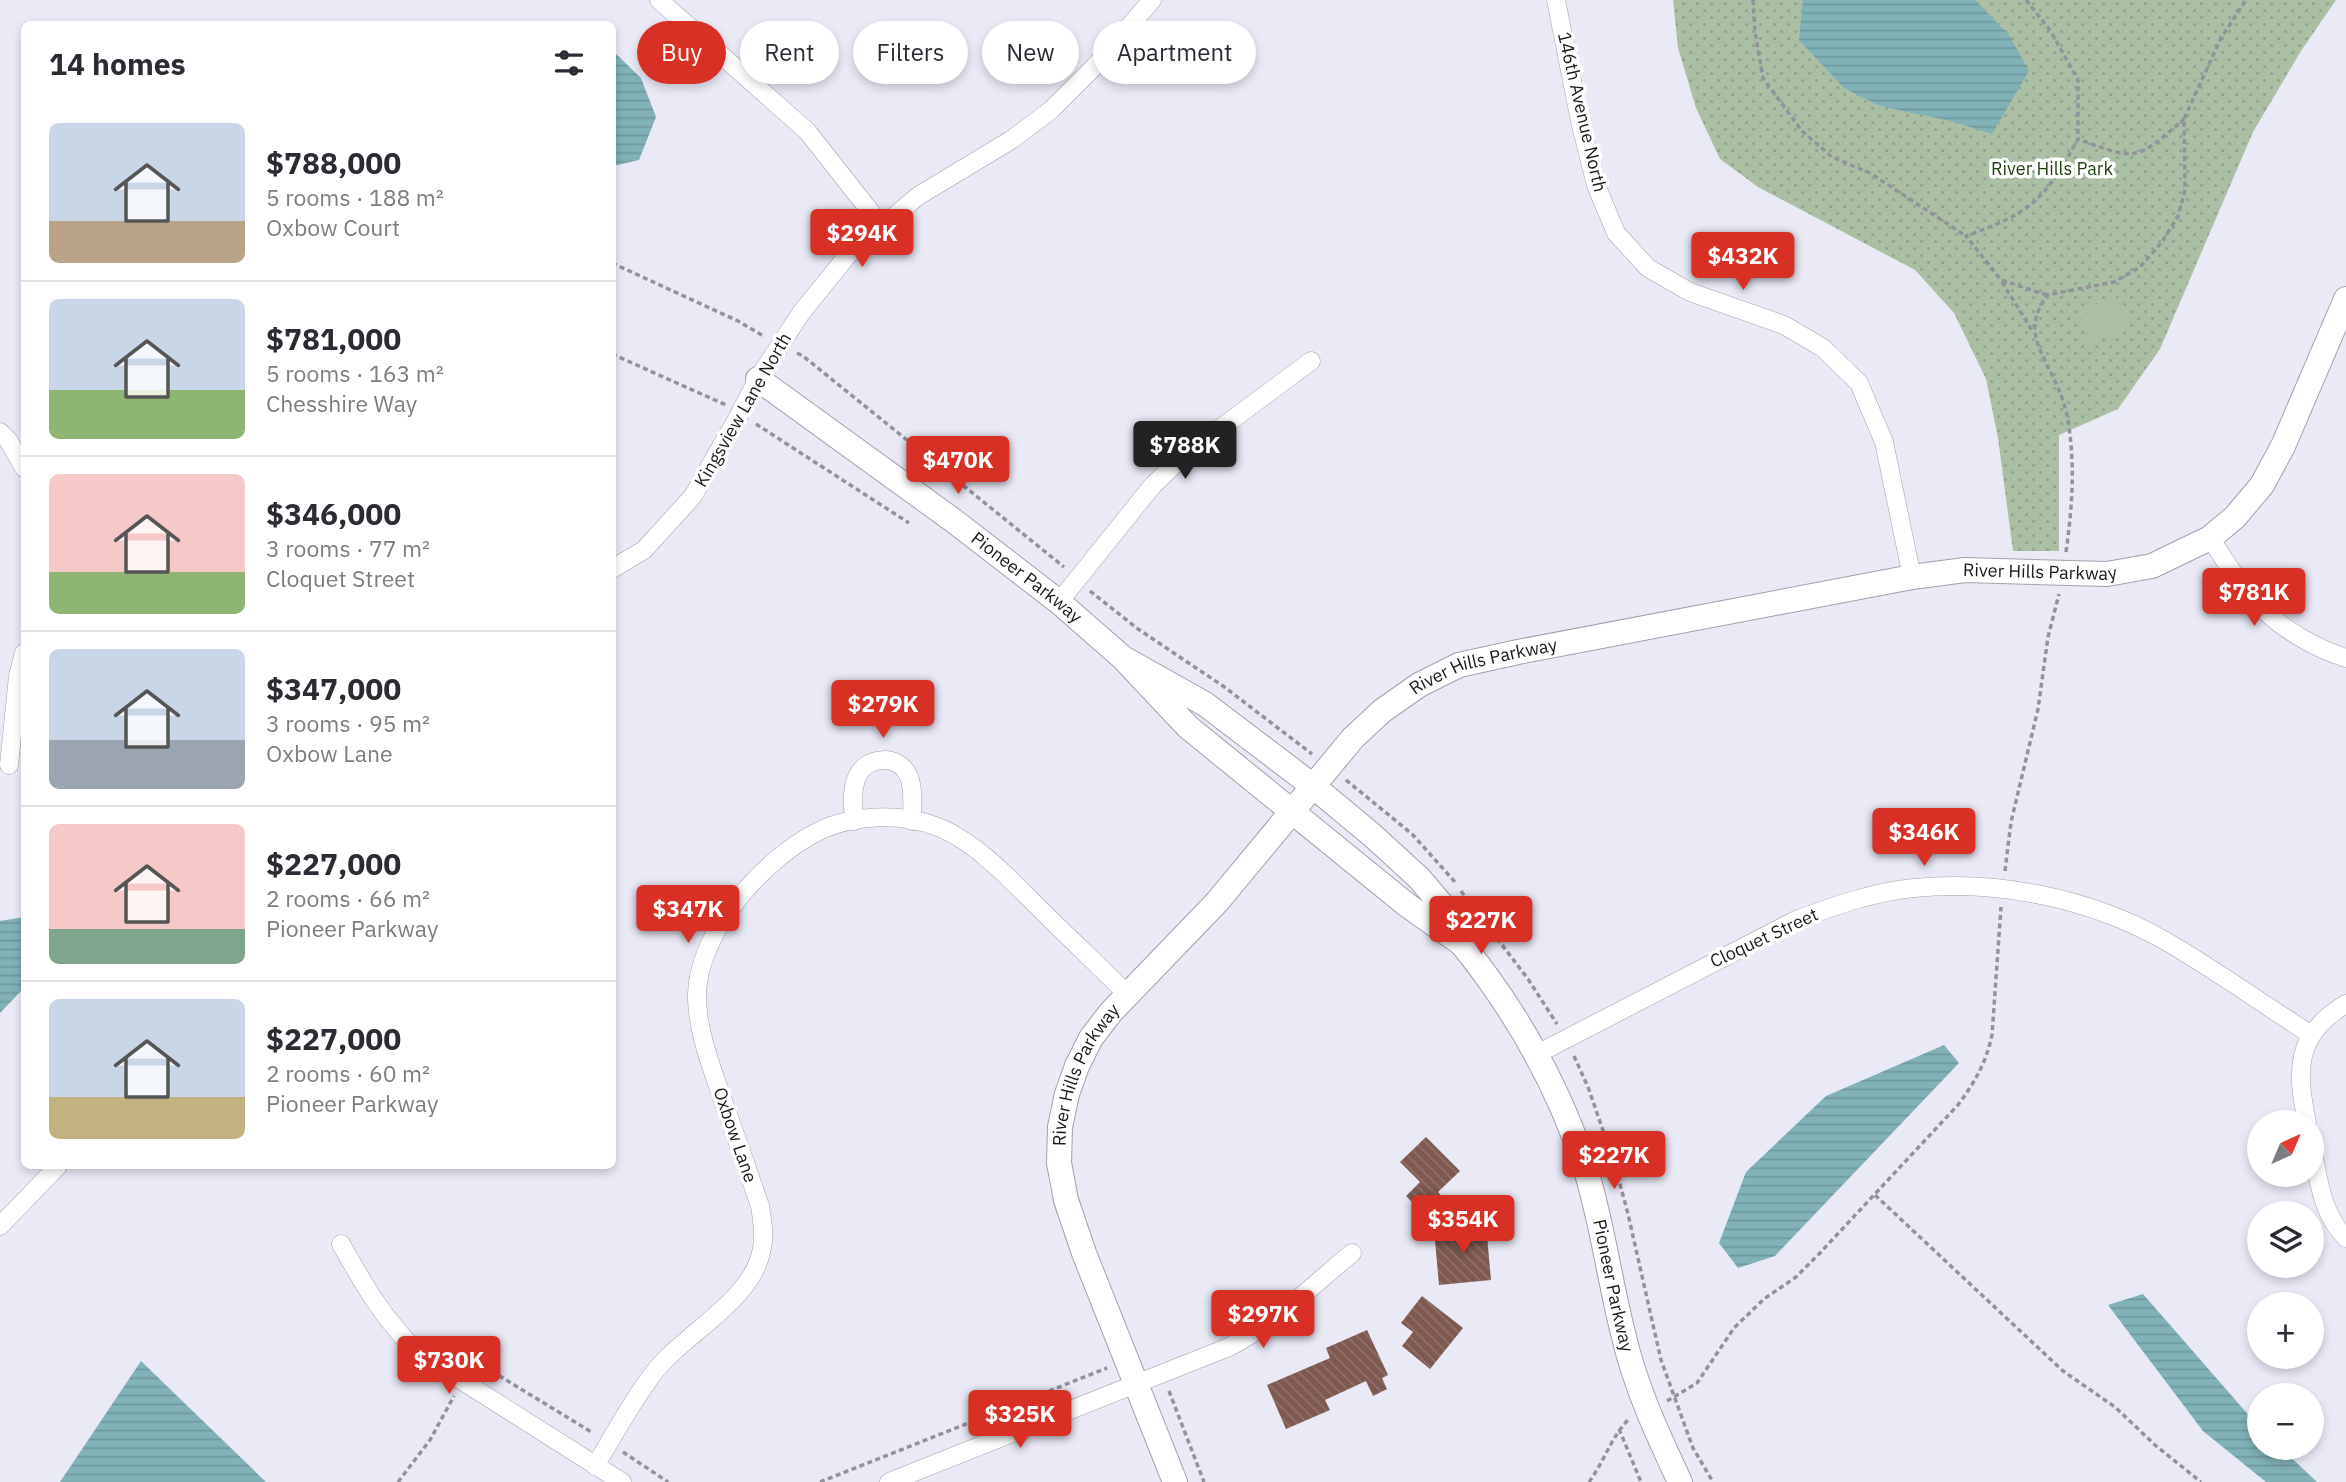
<!DOCTYPE html>
<html lang="en">
<head>
<meta charset="utf-8">
<style>
	:root { --surface:#fff; --page:#f2f2f3; --text:#2b2b33; --muted:#7c7c81; --line:#e1e1e2; --accent:#d93025 }
	body { margin:0; font-family:"IBM Plex Sans",sans-serif; background:var(--page); color:var(--text); height:100vh; display:flex; flex-direction:column; font-size:26px; white-space:nowrap }
	* { box-sizing:border-box; margin:0 }
	p { font-size:23px; color:var(--muted) }
	.icon { flex:none; width:38px; height:38px; fill:none; stroke:currentColor; stroke-width:2; stroke-linecap:round; stroke-linejoin:round }
	.map { position:relative; flex:1; overflow:hidden }
	.details { position:absolute; left:21px; top:21px; width:595px; height:1148px; display:flex; flex-direction:column; background:var(--surface); border-radius:10px; box-shadow:0 4px 10px #0003 }
	.details>* { flex:none }
	.top-card { position:absolute; left:637px; top:21px; width:665px; height:63px; display:flex; gap:14px }
	.needle { width:46px; rotate:44deg }
	.buttons { position:absolute; left:2247px; top:1110px; display:grid; gap:14px }
	.buttons a { display:grid; place-items:center; width:77px; height:77px; border-radius:50%; background:var(--surface); box-shadow:0 4px 10px #0003; font-size:35px }
	.price { position:absolute; translate:-50% -60px; padding:0 16px; border-radius:7px; background:var(--accent); color:#fff; font-size:23px; line-height:46px; filter:drop-shadow(0 2px 4px #0008) }
	.price::after { content:''; position:absolute; left:50%; top:42px; width:21px; height:16px; margin-left:-10px; background:inherit; clip-path:polygon(0 0,100% 0,50% 100%) }
	.price.on { background:#222; color:#fff }
	ul { padding:0; list-style:none }
	li { display:flex; align-items:center; gap:21px; height:175px; padding:0 28px }
	li+li { border-top:2px solid var(--line) }
	li span { display:grid; place-items:center; flex:none; width:196px; height:140px; border-radius:10px; color:#555 }
	li>.icon { margin-inline-start:auto }
	span .icon { width:84px; height:84px; fill:#fffc; stroke-width:1 }
	li b { font-size:30px }
	h2 { display:flex; justify-content:space-between; align-items:center; height:84px; padding:0 28px; font-size:30px }
	.pill { padding:0 24px; border-radius:32px; background:var(--surface); box-shadow:0 4px 10px #0003; font-size:24px; line-height:63px }
	.pill.on { background:var(--accent); color:#fff }
	.map>svg:first-child { display:block }
	.grass { fill:url(#grass-dots) }
	.garden { fill:#abbfa5 }
	.water { fill:url(#water-rules) }
	.building { fill:url(#building-back-hatch) }
	.lines { fill:none; stroke-linecap:round; stroke-linejoin:round }
	.street-casing { stroke:#a0a1ac; stroke-width:19 }
	.secondary-casing { stroke:#a0a1ac; stroke-width:26 }
	.path { stroke:#92929b; stroke-width:3.5; stroke-dasharray:5 3.5; stroke-linecap:butt }
	.street { stroke:#fff; stroke-width:18 }
	.secondary { stroke:#fff; stroke-width:24 }
	.labels { text-anchor:middle; stroke-width:7; stroke-linejoin:round; paint-order:stroke }
	.street-label { font-size:18px; fill:#19191d; stroke:#fff }
	.park-label { font-size:18px; fill:#1d3e0f; stroke:#fff }
</style>
</head>
<body>
<div class="map">
<svg width="2346" height="1482" viewBox="0 0 2346 1482">
	<defs>
		<pattern id="grass-dots" width="8" height="8" patternUnits="userSpaceOnUse" patternTransform="scale(1.75)"><rect width="8" height="8" fill="#abbfa5"/><path d="M2 2h.1M6 6h.1" fill="none" stroke="#93a48e" stroke-width="1.8" stroke-linecap="round"/></pattern>
		<pattern id="water-rules" width="6" height="5" patternUnits="userSpaceOnUse" patternTransform="scale(1.75)"><rect width="6" height="5" fill="#81b2b8"/><path d="M0 2.5h6" fill="none" stroke="#6f989e"/></pattern>
		<pattern id="building-back-hatch" width="6" height="6" patternUnits="userSpaceOnUse" patternTransform="scale(1.75)"><rect width="6" height="6" fill="#7f5850"/><path d="M-1 5l2 2M0 0l6 6M5-1l2 2" fill="none" stroke="#8e706b"/></pattern>
	</defs>
	<rect width="100%" height="100%" fill="#e9eaf6"/>
	<!-- grass -->
	<path class="grass" d="M1673,0H2336L2301,51L2253,132L2160,349L2118,409L2059,435V551H2013L1998,438L1986,379L1954,313L1915,270L1758,187L1720,159L1696,108L1678,48Z"/>
	<!-- garden -->
	<path class="garden" d="M2121,297L2130,330L2088,341L2079,309Z"/>
	<!-- water -->
	<path class="water" d="M1803,0H1975L2009,35L2029,71L1992,134L1951,121L1880,106L1844,88L1799,40Z
		M613,51L641,78L656,117L639,160L613,166Z
		M24,917V988L0,1013V921Z
		M1944,1045L1959,1063L1775,1256L1738,1268L1719,1243L1746,1172L1826,1096Z
		M2143,1294L2259,1427V1447H2280L2317,1482H2266L2203,1431L2108,1305Z
		M141,1361L266,1482H60Z"/>
	<!-- building -->
	<path class="building" d="M1426,1137L1460,1171L1438,1192L1445,1200L1427,1218L1406,1196L1420,1182L1400,1162Z
		M1486,1224L1491,1280L1439,1285L1434,1229Z
		M1422,1296L1463,1328L1430,1369L1402,1346L1413,1332L1401,1323Z
		M1367,1330L1388,1375L1382,1378L1387,1389L1373,1396L1366,1381L1325,1400L1330,1410L1286,1429L1267,1385L1330,1358L1326,1348Z"/>
	<g class="lines">
		<defs>
			<path id="street" d="M659,0L807,131L881,225
				M1556,0L1580,121L1596,185L1616,233L1648,268L1690,292L1784,325L1823,348L1859,383L1884,442L1912,577
				M0,432L8,440L24,468
				M2210,538C2227,563 2243,592 2266,612C2287,632 2318,649 2346,658
				M612,569L644,550L693,496L738,417L758,379L801,313L847,256L918,196L1011,140L1051,110L1095,66L1152,0
				M1059,602L1153,485L1186,454L1311,361
				M9,765L18,676L24,653
				M854,821C853,806 851,791 857,777C866,755 900,754 909,777C914,790 912,806 912,821
				M1537,1054L1796,920C1834,906 1873,892 1914,888C1998,880 2088,898 2162,939C2213,968 2261,1003 2310,1034
				M2307,1122C2296,1070 2295,1034 2346,1004
				M2312,1147C2318,1178 2322,1215 2346,1238
				M0,1226L58,1166
				M341,1244C365,1287 383,1318 418,1353L622,1482
				M595,1466C614,1435 631,1403 652,1375C682,1334 754,1301 762,1248C765,1234 762,1220 760,1206C748,1171 736,1136 723,1101C712,1068 698,1034 697,999C695,934 764,858 819,831C854,814 903,813 938,827C974,841 1010,879 1037,906C1067,936 1098,965 1128,995
				M889,1482L1229,1347C1274,1324 1313,1285 1352,1253"/>
			<g id="secondary">
				<path id="s1" d="M758,379L954,521L1059,602L1123,658L1188,727L1407,905L1462,944L1441,904L1419,878L1372,835L1313,786L1205,704L1123,658"/>
				<path id="s2" d="M1462,944C1516,1011 1558,1085 1585,1167C1602,1221 1609,1278 1623,1333C1635,1386 1657,1433 1680,1482"/>
				<path id="s3" d="M1175,1482L1084,1253L1066,1200L1059,1163L1060,1127L1067,1094L1077,1066L1091,1038L1111,1012L1217,902L1353,738L1382,711L1419,685L1459,665L1518,652L1912,577L1965,570L2107,574L2152,566L2210,538L2235,517L2262,485L2283,446L2346,299"/>
			</g>
		</defs>
		<!-- street casing -->
		<use href="#street" class="street-casing"/>
		<!-- secondary casing -->
		<use href="#secondary" class="secondary-casing"/>
		<!-- path -->
		<path class="path" d="M1753,0L1755,32L1763,78L1802,131L1832,157L1870,173L1966,236
			M2026,0L2050,30L2078,80V139
			M612,263L738,321L765,337
			M2002,282L2033,332
			M2047,295L2001,280L1966,236C2033,212 2044,200 2078,139C2137,161 2136,161 2184,119
			M797,353L803,356L1064,567
			M612,354L726,405
			M756,424L909,523
			M2066,552C2072,509 2075,470 2069,427C2067,409 2060,391 2052,375C2037,344 2025,328 2047,295L2114,282L2140,267L2162,242L2178,216L2185,190L2184,119L2221,38L2246,0
			M1090,591L1138,629L1223,686L1312,754
			M1346,780L1412,834L1455,882
			M2005,871L2011,822L2038,709L2048,637L2059,594
			M1461,891L1528,979L1557,1024
			M1574,1056L1588,1087L1614,1162L1628,1214L1661,1360L1693,1448L1713,1482
			M1875,1195L2063,1371L2115,1407L2155,1445L2201,1482
			M472,1366L475,1361L593,1433
			M1169,1391L1204,1482
			M1667,1401L1697,1383L1734,1328L1764,1299L1796,1277L1819,1254L1957,1106C1974,1084 1986,1063 1992,1035L2001,907
			M1619,1429L1641,1482
			M623,1452L668,1482
			M398,1482L430,1440L454,1396
			M820,1482L1107,1368
			M1589,1482C1604,1462 1611,1437 1629,1419"/>
		<!-- street -->
		<use href="#street" class="street"/>
		<!-- secondary -->
		<use href="#secondary" class="secondary"/>
	</g>
	<g class="labels">
		<!-- street labels -->
		<g class="street-label">
			<text transform="translate(1582 112) rotate(77)" y="6">146th Avenue North</text>
			<text transform="translate(743 410) rotate(-60)" y="6">Kingsview Lane North</text>
			<text dy="6" stroke="none"><textPath href="#s3" startOffset="1589">River Hills Parkway</textPath></text>
			<text dy="6" stroke="none"><textPath href="#s1" startOffset="334">Pioneer Parkway</textPath></text>
			<text dy="6" stroke="none"><textPath href="#s3" startOffset="1022">River Hills Parkway</textPath></text>
			<text transform="translate(1764 938) rotate(-25)" y="6">Cloquet Street</text>
			<text dy="6" stroke="none"><textPath href="#s3" startOffset="434">River Hills Parkway</textPath></text>
			<text transform="translate(735 1135) rotate(71)" y="6">Oxbow Lane</text>
			<text dy="6" stroke="none"><textPath href="#s2" startOffset="378">Pioneer Parkway</textPath></text>
		</g>
		<!-- park labels -->
		<g class="park-label">
			<text x="2052" y="175">River Hills Park</text>
		</g>
	</g>
</svg>
<div class="buttons">
<a><svg class="needle" viewBox="-14 -14 28 28"><path d="M0-13l5 13h-10z" fill="#e53935"/><path d="M0 13l5-13h-10z" fill="#7c7c81"/></svg></a>
<a><svg class="icon" aria-label="layers" viewBox="0 0 24 24"><path d="M12 4l9 5-9 5-9-5zM3 14l9 5 9-5"/></svg></a>
<a>+</a>
<a>−</a>
</div>
<b class="price" style="left:862px;top:269px">$294K</b>
<b class="price" style="left:1743px;top:292px">$432K</b>
<b class="price on" style="left:1185px;top:481px">$788K</b>
<b class="price" style="left:958px;top:496px">$470K</b>
<b class="price" style="left:2254px;top:628px">$781K</b>
<b class="price" style="left:883px;top:740px">$279K</b>
<b class="price" style="left:1924px;top:868px">$346K</b>
<b class="price" style="left:688px;top:945px">$347K</b>
<b class="price" style="left:1481px;top:956px">$227K</b>
<b class="price" style="left:1614px;top:1191px">$227K</b>
<b class="price" style="left:1463px;top:1255px">$354K</b>
<b class="price" style="left:1263px;top:1350px">$297K</b>
<b class="price" style="left:449px;top:1396px">$730K</b>
<b class="price" style="left:1020px;top:1450px">$325K</b>
<div class="top-card">
<a class="pill on">Buy</a>
<a class="pill">Rent</a>
<a class="pill">Filters</a>
<a class="pill">New</a>
<a class="pill">Apartment</a>
</div>
<section class="details">
<h2>14 homes<svg class="icon" aria-label="filters" viewBox="0 0 24 24"><path d="M4 7h16M4 17h16"/><circle cx="9" cy="7" r="2"/><circle cx="15" cy="17" r="2"/></svg></h2>
<ul>
<li><span style="background:linear-gradient(#c9d6e8 70%,#b9a48a 0)"><svg class="icon" aria-label="home" viewBox="0 0 24 24"><path d="M3 11l9-7 9 7M6 9v11h12V9"/></svg></span><div><b>$788,000</b><p>5 rooms · 188 m²</p><p>Oxbow Court</p></div></li>
<li><span style="background:linear-gradient(#c9d6e8 65%,#8fb573 0)"><svg class="icon" aria-label="home" viewBox="0 0 24 24"><path d="M3 11l9-7 9 7M6 9v11h12V9"/></svg></span><div><b>$781,000</b><p>5 rooms · 163 m²</p><p>Chesshire Way</p></div></li>
<li><span style="background:linear-gradient(#f6c9c9 70%,#8fb573 0)"><svg class="icon" aria-label="home" viewBox="0 0 24 24"><path d="M3 11l9-7 9 7M6 9v11h12V9"/></svg></span><div><b>$346,000</b><p>3 rooms · 77 m²</p><p>Cloquet Street</p></div></li>
<li><span style="background:linear-gradient(#c9d6e8 65%,#9aa5b1 0)"><svg class="icon" aria-label="home" viewBox="0 0 24 24"><path d="M3 11l9-7 9 7M6 9v11h12V9"/></svg></span><div><b>$347,000</b><p>3 rooms · 95 m²</p><p>Oxbow Lane</p></div></li>
<li><span style="background:linear-gradient(#f6c9c9 75%,#7fa58c 0)"><svg class="icon" aria-label="home" viewBox="0 0 24 24"><path d="M3 11l9-7 9 7M6 9v11h12V9"/></svg></span><div><b>$227,000</b><p>2 rooms · 66 m²</p><p>Pioneer Parkway</p></div></li>
<li><span style="background:linear-gradient(#c9d6e8 70%,#c2b280 0)"><svg class="icon" aria-label="home" viewBox="0 0 24 24"><path d="M3 11l9-7 9 7M6 9v11h12V9"/></svg></span><div><b>$227,000</b><p>2 rooms · 60 m²</p><p>Pioneer Parkway</p></div></li>
</ul>
</section>
</div>
</body>
</html>
